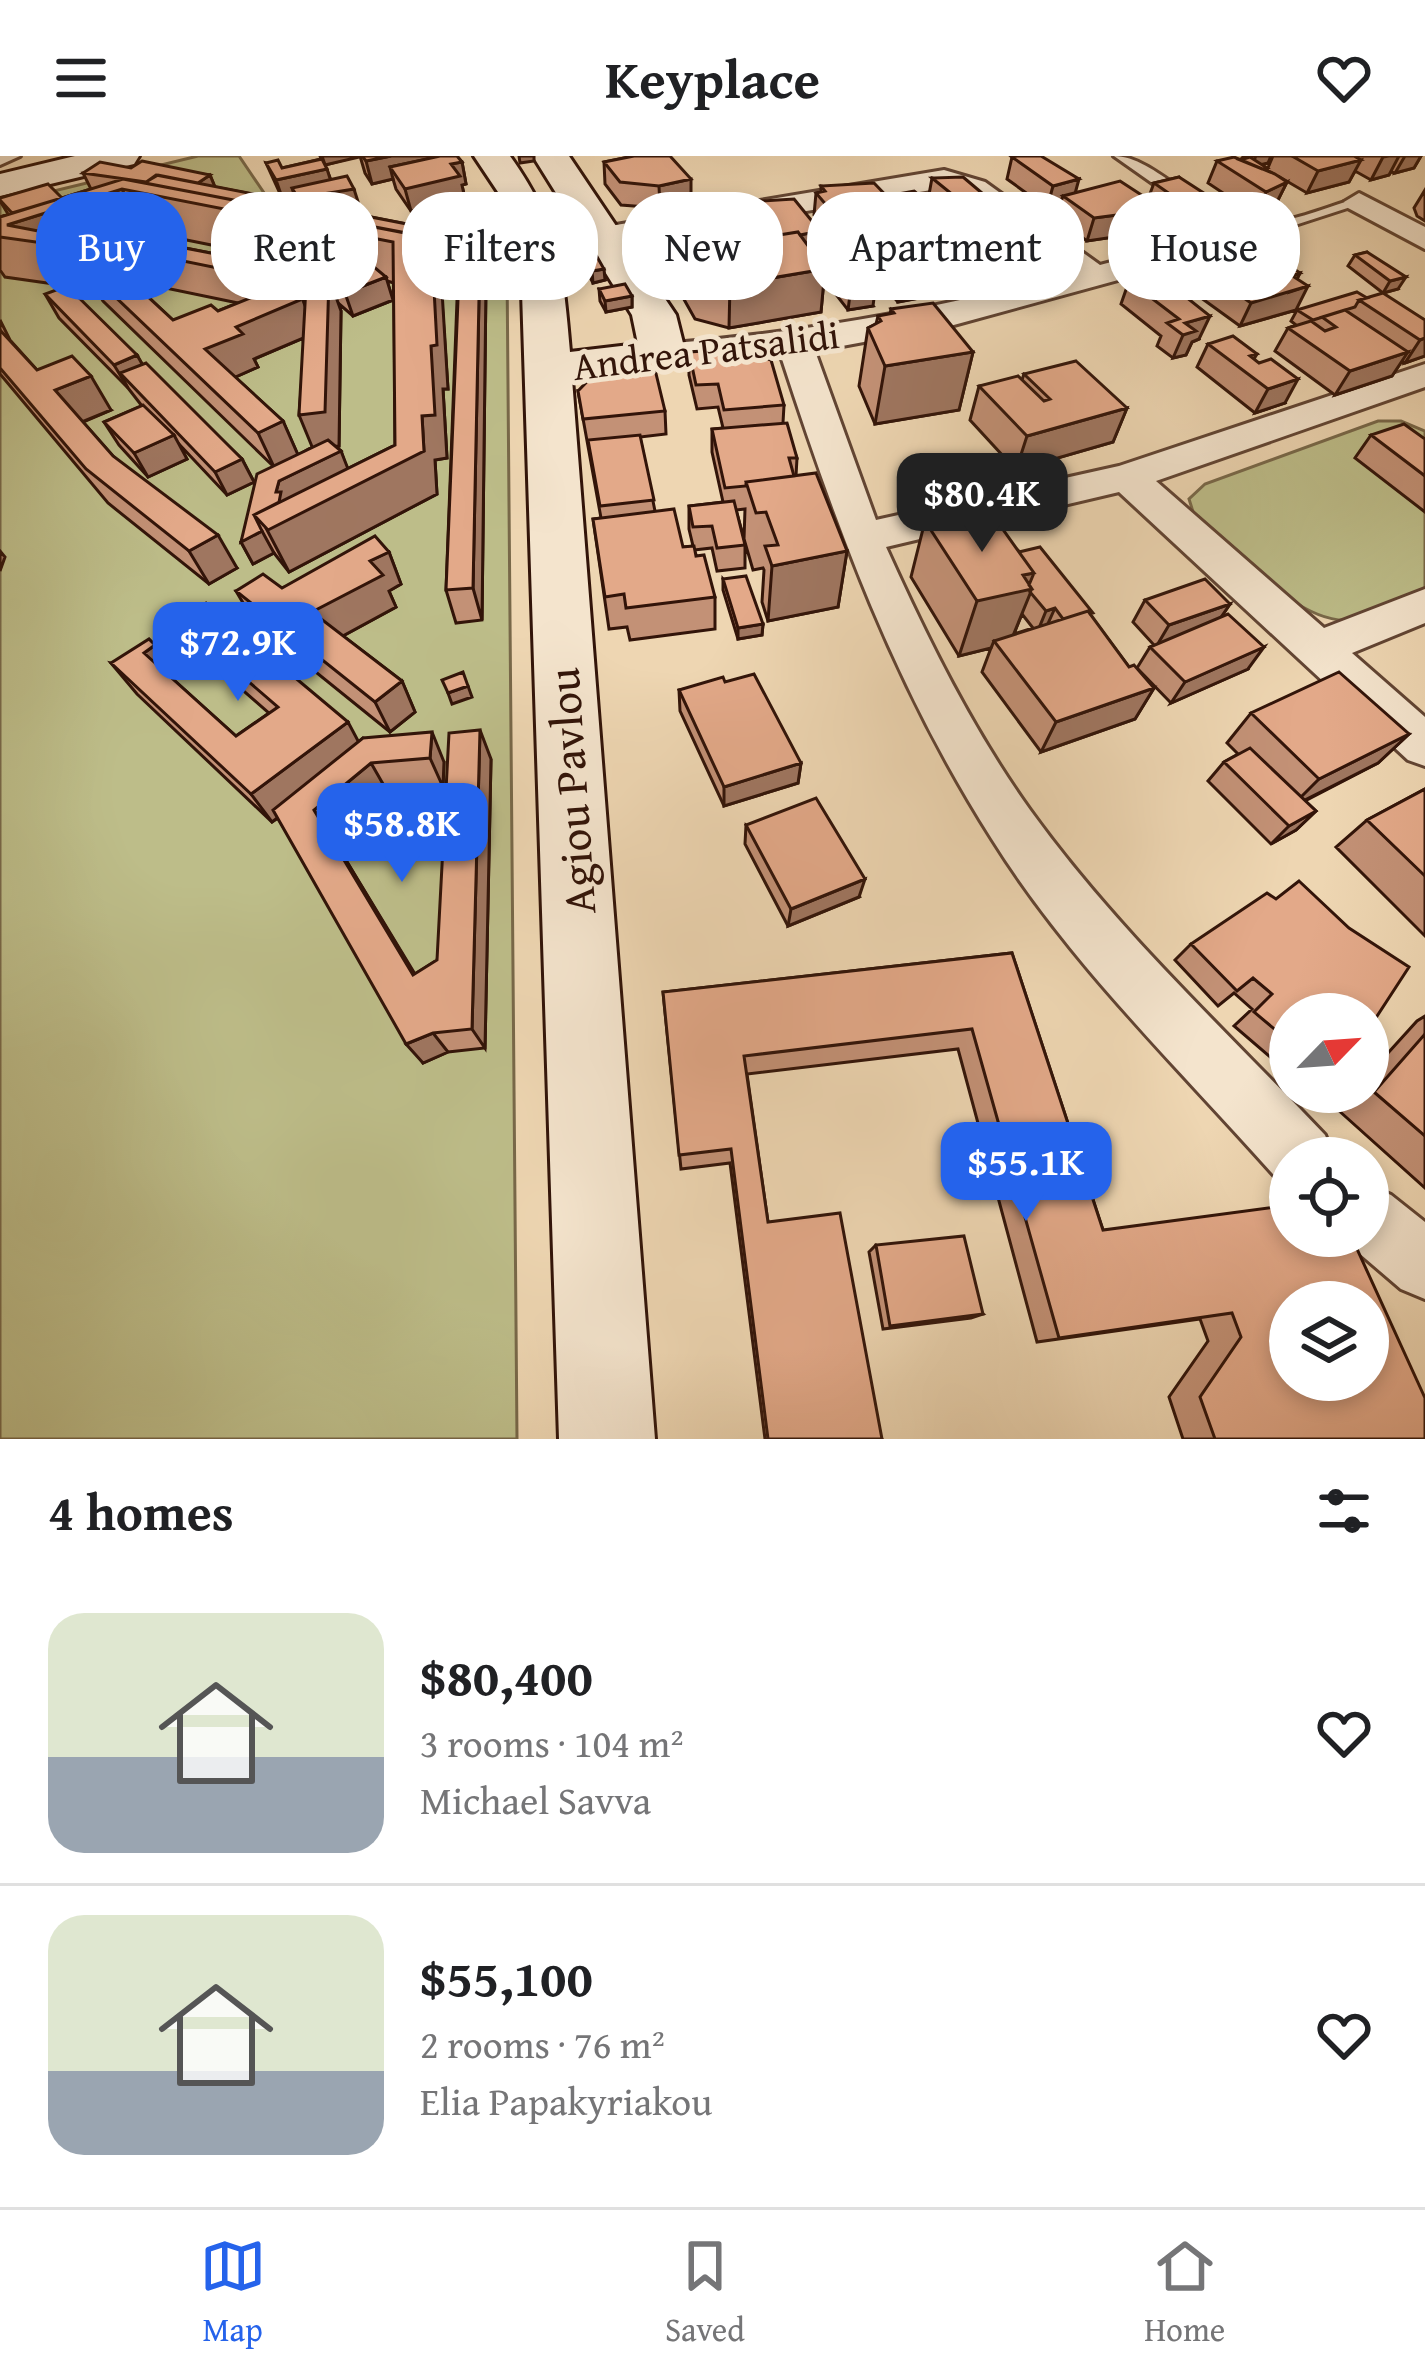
<!DOCTYPE html>
<html lang="en">
<head>
<meta charset="utf-8">
<style>
	:root { --surface:#fff; --page:#f2f2f2; --text:#202124; --muted:#757577; --line:#e0e0e0; --accent:#2563eb }
	body { margin:0; font-family:"Gentium Book Plus",serif; background:var(--page); color:var(--text); height:100vh; display:flex; flex-direction:column; font-size:45px; white-space:nowrap }
	* { box-sizing:border-box; margin:0 }
	p { font-size:39px; color:var(--muted) }
	.icon { flex:none; width:66px; height:66px; fill:none; stroke:currentColor; stroke-width:2; stroke-linecap:round; stroke-linejoin:round }
	.map { position:relative; height:1283px; overflow:hidden }
	.drawer { display:flex; flex-direction:column; background:var(--surface); flex:1 }
	.drawer>* { flex:none }
	.banner { position:absolute; left:36px; top:36px; width:1353px; height:108px; display:flex; gap:24px }
	.needle { width:78px; rotate:65deg }
	.controls { position:absolute; left:1269px; top:837px; display:grid; gap:24px }
	.controls a { display:grid; place-items:center; width:120px; height:120px; border-radius:50%; background:var(--surface); box-shadow:0 6px 18px #0003; font-size:60px }
	.price { position:absolute; translate:-50% -102px; padding:0 27px; border-radius:24px; background:var(--accent); color:#fff; font-size:39px; line-height:78px; filter:drop-shadow(0 3px 6px #0008) }
	.price::after { content:''; position:absolute; left:50%; top:72px; width:36px; height:27px; margin-left:-18px; background:inherit; clip-path:polygon(0 0,100% 0,50% 100%) }
	.price.active { background:#222; color:#fff }
	ul { padding:0; list-style:none }
	li { display:flex; align-items:center; gap:36px; height:300px; padding:0 48px }
	li+li { border-top:3px solid var(--line) }
	li span { display:grid; place-items:center; flex:none; width:336px; height:240px; border-radius:36px; color:#555 }
	li>.icon { margin-inline-start:auto }
	span .icon { width:144px; height:144px; fill:#fffc; stroke-width:1 }
	li b { font-size:51px }
	h2 { display:flex; justify-content:space-between; align-items:center; height:144px; padding:0 48px; font-size:51px }
	.chip { padding:0 42px; border-radius:48px; background:var(--surface); box-shadow:0 6px 18px #0003; font-size:42px; line-height:108px }
	.chip.active { background:var(--accent); color:#fff }
	header { display:flex; justify-content:space-between; align-items:center; height:156px; padding:0 48px; background:var(--surface); font-size:54px; font-weight:700 }
	.dock { display:flex; justify-content:space-around; align-items:center; height:168px; border-top:3px solid var(--line); background:var(--surface); font-size:33px; color:var(--muted) }
	.dock a { display:grid; justify-items:center; gap:6px }
	.dock .active { color:var(--accent) }
	.map>svg:first-child { display:block }
	.green { fill:#bdbd89; stroke:#786849; stroke-width:3 }
	.lines { fill:none; stroke-linecap:round; stroke-linejoin:round }
	.service-casing { stroke:#614433; stroke-width:6 }
	.minor-casing { stroke:#614433; stroke-width:6 }
	.secondary-casing { stroke:#321409; stroke-width:6 }
	.service { fill:#f4e4cd; fill-rule:evenodd }
	.minor { fill:#f4e4cd; fill-rule:evenodd }
	.secondary { fill:#f4e4cd; fill-rule:evenodd }
	.wall { fill:#c39176; stroke:#321409; stroke-width:3; fill-rule:evenodd }
	.shaded-wall { fill:#9f7660; stroke:#321409; stroke-width:3 }
	.building { fill:#e3a989; stroke:#321409; stroke-width:3; fill-rule:evenodd }
	.labels { text-anchor:middle; stroke-width:10; stroke-linejoin:round; paint-order:stroke }
	.far-street-label { font-size:39px; fill:#321409; stroke:#f4e4cd }
	.street-label { font-size:45px; fill:#321409; stroke:#f4e4cd }
</style>
</head>
<body>
<header><svg class="icon" aria-label="menu" viewBox="0 0 24 24"><path d="M4 6h16M4 12h16M4 18h16"/></svg>Keyplace<svg class="icon" aria-label="heart" viewBox="0 0 24 24"><path d="M12 20l-8-8c-3-5 5-10 8-4 3-6 11-1 8 4z"/></svg></header>
<div class="map">
<svg width="1425" height="1283" viewBox="0 0 1425 1283">
	<rect width="100%" height="100%" fill="#eed6b2"/>
	<filter id="stains"><feTurbulence type="fractalNoise" baseFrequency=".00167" numOctaves="4"/><feColorMatrix values="0 0 0 0 .2 0 0 0 0 .09 0 0 0 0 .02 0 0 0 .5 -.17"/></filter>
	<radialGradient id="worn" r=".72"><stop offset=".6" stop-color="#630" stop-opacity="0"/><stop offset="1" stop-color="#630" stop-opacity=".3"/></radialGradient>
	<!-- green -->
	<path class="green" d="M198,0H239L277,56L272,62L507,112L517,1283H0V48Z
		M1378,265H1401L1425,275V435C1403,444 1378,458 1355,463C1303,475 1231,391 1194,359L1189,343L1205,328Z"/>
	<g class="lines">
		<defs>
			<path id="service" d="M1114,0C1155,0 1199,60 1248,66C1286,71 1324,51 1359,42L1366,46L1289,71L1247,75L1223,69L1185,50Z"/>
			<path id="minor" d="M0,0H20L0,9Z
				M944,14L985,26L1100,109L1213,79L1229,88L1224,95L950,170L815,195L876,364L1119,310L1425,208V231L1156,325L1324,472L1425,433V467L1352,497L1425,561V610L1408,604L1119,336L886,391C927,482 972,573 1030,654C1115,772 1225,874 1325,979L1334,1002H1290V1029L1279,1025C1182,915 1070,808 992,683C894,529 837,372 781,200L663,210L645,199L663,188C803,177 935,154 1070,117L965,38L943,32L604,89L589,80L604,71Z
				M1359,37L1425,71V93L1348,52L1344,46Z
				M1368,1029L1391,1039L1425,1066V1143L1401,1133L1345,1085L1342,1080H1368Z"/>
			<path id="secondary" d="M75,0H139L134,8L0,40V18Z
				M474,0H510C559,68 563,115 570,196L638,188L632,159L533,0H569L676,159L686,199L679,209L572,223L655,1283H559L521,105L504,45Z"/>
		</defs>
		<!-- service casing -->
		<use href="#service" class="service-casing"/>
		<!-- minor casing -->
		<use href="#minor" class="minor-casing"/>
		<!-- secondary casing -->
		<use href="#secondary" class="secondary-casing"/>
		<!-- service -->
		<use href="#service" class="service"/>
		<!-- minor -->
		<use href="#minor" class="minor"/>
		<!-- secondary -->
		<use href="#secondary" class="secondary"/>
	</g>
	<!-- wall -->
	<path class="wall" d="M320,0H359L325,9L331,24L361,55L350,57L458,78L461,95L486,127L482,464L456,467L446,434L458,118L440,115L448,233H443L447,302L435,304L437,338L289,416L274,397L253,408L241,386L273,310L103,145L94,129L82,132L5,121L0,114V61L8,58L0,45L62,42L91,33L83,17L131,12L210,19L215,31L283,44L266,7L282,12L321,3ZM142,75L246,96L226,100L150,85L147,79L136,77ZM322,112L342,116L329,121L325,120ZM139,114L146,128L238,147L218,155L173,164L124,118ZM387,125L394,127L395,289L347,313L341,295L335,290H339L341,155L338,147L353,160L393,144ZM303,182L312,291L298,299L283,265L235,221L258,211L254,203Z
		M360,0H457L462,6L466,28L462,29L465,43L411,55L396,33L393,23L372,28L365,17Z
		M634,0L691,46L660,52L621,49L605,28L604,6Z
		M1244,0H1271L1268,7L1262,9L1266,14L1274,18L1267,14L1273,0H1421L1414,12L1395,17L1391,16L1389,19L1371,24L1355,15L1349,26L1307,37L1278,20L1287,26L1276,48L1256,59L1208,27L1217,5L1240,4Z
		M1012,1L1075,36L1148,43L1154,27L1179,21L1207,68L1181,74L1161,60L1155,75L1087,85L1056,62L1060,48L1047,52L1007,23Z
		M932,22L989,43L986,56L1025,93L984,103L974,94L961,97L949,86L953,66L928,44Z
		M821,30L892,46L893,39L936,54L934,65L913,70L898,57L895,76L836,87L814,59L816,37L821,36Z
		M1425,34V65L1417,60L1414,52Z
		M730,47L820,75L818,98H814L823,109L824,97L873,150L848,154L824,123L821,156L729,172L695,163L681,138L680,95L698,92L697,77L707,75V67L730,69Z
		M897,92L962,134L898,146L884,130L888,107L895,106Z
		M580,95L605,124L593,127L582,106Z
		M1367,96L1398,133L1383,137L1348,110L1355,99Z
		M1196,108L1300,117L1297,123L1296,154L1240,170L1186,131Z
		M1157,118L1199,183L1192,186L1186,199L1173,202L1157,190L1161,180L1121,148L1129,125Z
		M599,133L632,140V151L606,156L600,145Z
		M45,138L137,199L142,208L242,303L254,326L227,339L178,287L187,303L148,321L119,289L104,266L142,250L128,232L59,162Z
		M1367,142L1425,164V200L1405,207L1402,205L1392,220L1335,239L1275,195L1288,172L1296,169L1291,165L1297,154Z
		M891,153L973,196L959,254L875,268L859,230L868,172L876,168L878,160L890,158Z
		M0,164L10,184L37,214L111,254L83,266L113,300L237,412L209,428L108,347L0,218Z
		M1208,188L1257,198L1254,203L1285,247L1255,257L1197,211Z
		M689,196L784,249L783,267L797,302L796,320L847,395L838,451L768,465L762,446L764,414L763,412L753,414L744,383L745,389V412L717,415L712,392L694,394L715,441V473L630,484L627,471L609,473L593,363L601,362L578,235L665,255L666,278L640,281L655,355L683,391L693,390L689,373V350L723,346L712,296V273L723,272L718,251L697,253L689,219ZM745,353L744,383L736,354Z
		M1024,218L1127,252L1113,286L1016,314L970,264L979,230L1022,224Z
		M1371,279L1425,283V356L1355,302Z
		M983,363L1091,460L1129,511L1154,532L1135,563L1041,596L982,516L991,492L959,500L911,421L925,365ZM1022,458L1033,472L1014,478Z
		M389,396L401,428L389,435L396,451L343,480L402,525L415,556L390,576L255,467L236,435L282,432Z
		M723,423L763,468L762,479L738,483L723,434Z
		M1145,444L1230,448L1222,460L1248,513L1171,547L1137,512L1150,491L1154,489L1133,466Z
		M178,465L359,586L363,582L444,606L443,631L387,635L332,681L415,818L437,804L491,603L485,892L448,896L423,907L278,662L272,666L137,538L111,507L179,521L174,524L236,580L269,557L200,497Z
		M725,526L801,607L798,627L724,650L680,555L679,534Z
		M1251,557L1409,578L1378,607L1305,645L1316,655L1296,674L1271,688L1208,625L1224,606L1238,598L1227,587Z
		M1425,633V780L1336,691L1367,664Z
		M746,669L859,741L788,770L745,688Z
		M1191,788L1368,874L1290,858V918L1234,870L1252,853L1234,837L1218,850L1175,804Z
		M1012,797L1103,1074L1290,1080L1425,1283H1183L1169,1241L1208,1185L1200,1163L1037,1186L958,893L747,918L768,1066L882,1283H765L730,1007L681,1013L663,836Z
		M1425,860V1032L1337,953L1352,936H1368V919L1417,865Z
		M876,1089L983,1158L971,1162L883,1173L869,1096Z"/>
	<!-- shaded-wall -->
	<path class="shaded-wall" d="M322,0H359V1L325,9Z
		M391,0H442L390,11L393,23L372,28L366,5Z
		M519,0H534V5L520,7Z
		M1256,0H1271L1268,7L1251,11Z
		M1389,0H1399L1389,19L1371,24L1383,1Z
		M1405,0H1421L1414,12L1395,17Z
		M1361,4L1349,26L1307,37L1318,15Z
		M462,6L466,28L462,29L465,43L411,55L405,33L451,8Z
		M327,13L334,35L354,33L361,55L315,63L304,61L292,32L296,44L284,47L276,24Z
		M210,19L219,41L198,27Z
		M691,23V46L660,52L659,30Z
		M1079,23L1073,45L1063,40L1060,48L1047,52L1053,30Z
		M1287,26L1276,48L1256,59L1266,36Z
		M122,33L142,75L85,94L103,126L84,111L94,129L82,132L57,89L7,69Z
		M989,43L984,65L959,68L964,48Z
		M1216,45L1207,68L1181,74L1190,52Z
		M899,53L895,76L836,87L839,64Z
		M1163,53L1155,75L1087,85L1094,62Z
		M936,54L934,65L913,70L915,59Z
		M1032,70L1025,93L984,103L990,80Z
		M980,71L974,94L961,97L966,74Z
		M820,75L818,98L759,109L760,86Z
		M431,77L441,119L448,233H443L447,302L435,304L437,338L289,416L266,372L279,325L341,295L350,318L424,295L422,260L431,190Z
		M458,78L465,112L458,118L451,85Z
		M147,79L157,100L129,94L139,114L120,119L108,96Z
		M480,94L486,127L482,464L473,432Z
		M321,107L329,131V121L341,155L339,290L313,293L299,259L310,117Z
		M967,111L962,134L898,146L902,123Z
		M604,113L605,124L593,127L592,115Z
		M825,113L821,156L729,172L730,129Z
		M1300,117L1290,136L1308,130L1296,154L1240,170L1251,147L1291,119Z
		M386,121L393,144L353,160L345,137Z
		M1406,121L1398,133L1383,137L1390,125Z
		M876,127L873,150L848,154L851,131Z
		M299,134L312,168L313,178L254,203L258,211L222,227L205,193L236,171Z
		M632,140V151L606,156L605,145Z
		M1210,160L1199,183L1192,186L1186,199L1173,202L1183,179L1185,167Z
		M1425,182V200L1405,207L1420,184Z
		M973,196L959,254L875,268L885,210Z
		M1408,196L1392,220L1335,239L1350,215Z
		M137,199L150,222L120,217L128,232L114,209Z
		M91,220L111,254L77,268L55,234Z
		M1298,223L1285,247L1255,257L1268,233Z
		M1127,252L1113,286L1016,314L1027,280Z
		M283,265L298,299L274,311L258,277Z
		M174,279L187,303L148,321L134,297Z
		M242,303L254,326L227,339L215,316Z
		M262,375L274,397L253,408L241,386Z
		M218,379L237,412L209,428L189,395Z
		M0,395L5,401L0,415Z
		M847,395L838,451L768,465L772,410Z
		M389,396L401,428L389,435L396,451L328,488L312,456L370,405Z
		M1034,417L1032,433L1010,487L994,485L991,492L959,500L977,445L1023,419Z
		M1230,448L1215,470L1156,491L1169,469Z
		M1055,452L1045,474L1037,477L1046,455Z
		M763,468L762,479L738,483V472Z
		M155,489L179,521L168,528L144,497Z
		M1264,491L1248,513L1171,547L1185,526Z
		M402,525L415,556L390,576L375,546Z
		M468,530L472,541L452,548L448,537Z
		M1154,532L1135,563L1041,596L1056,566Z
		M348,566L364,596L272,666L251,638Z
		M480,574L491,603L485,892L472,873Z
		M432,576L444,606L443,631L430,602Z
		M1409,578L1378,607L1291,651L1319,623Z
		M371,607L387,635L332,681L428,841L413,819L314,654Z
		M801,607L798,627L724,650V631Z
		M1316,655L1296,674L1271,688L1289,670Z
		M865,723L859,741L788,770L791,753Z
		M433,877L448,896L423,907L406,888Z"/>
	<!-- building -->
	<path class="building" d="M362,0H391L366,5Z
		M440,0H457L462,6L451,8L460,20L405,33L390,11Z
		M634,0H670L691,23L659,30L620,26L604,6Z
		M1017,0H1041L1079,23L1053,30L1012,1Z
		M1292,0H1354L1361,4L1318,15Z
		M1234,1L1275,18L1287,26L1266,36L1217,5Z
		M1250,1L1267,12L1262,13L1240,4Z
		M322,3L327,13L276,24L266,7L278,4L282,12Z
		M142,5L210,19L198,27L158,19L146,26L83,17L100,6L131,12Z
		M156,19L458,78L451,85L431,81V77L410,78L145,27Z
		M347,20L354,33L298,42L292,32Z
		M963,21L989,43L964,48L932,22Z
		M1179,21L1216,45L1190,52L1154,27Z
		M123,23L412,78L431,77L437,189L431,190L435,259L422,260L424,295L268,374L254,359L395,289L393,86L122,33L7,69L80,83L57,89L0,81V61Z
		M1120,25L1163,53L1094,62L1063,40Z
		M874,27L899,53L839,64L816,37L825,35L821,30Z
		M48,28L62,42L12,57L0,44V42Z
		M914,35L936,54L915,59L893,39Z
		M794,43L820,75L800,79L798,76L757,82L730,47Z
		M1008,51L1032,70L990,80L980,71L966,74L954,63Z
		M725,64L745,84L707,90L697,77L712,74L707,67Z
		M89,72L147,79L136,89L108,96L85,94L80,83L73,82Z
		M798,76L825,113L730,129L694,120L680,95Z
		M938,80L967,111L902,123L888,107L907,104L897,92Z
		M143,84L226,100L255,94L321,107L310,117L329,121L325,256L299,259L306,130L129,94Z
		M1260,90L1300,117L1291,119L1308,130L1251,147L1196,108Z
		M592,92L604,113L592,115L580,95Z
		M848,92L876,127L851,131L824,97Z
		M480,94L473,432L446,434L460,95Z
		M1367,96L1406,121L1390,125L1355,99Z
		M107,103L173,164L211,149L218,155L282,129L299,134L300,144L236,171L243,178L205,193L283,265L258,277L84,111Z
		M368,106L386,121L345,137L327,121Z
		M1157,118L1210,160L1185,167L1196,175L1183,179L1167,167L1179,163L1129,125Z
		M625,128L632,140L605,145L599,133Z
		M67,130L137,199L114,209L45,138Z
		M1357,136L1367,142L1359,144L1355,151L1313,164L1297,154Z
		M1383,137L1425,164V182L1420,184L1359,144Z
		M933,147L973,196L885,210L868,172L881,165L878,160L894,157L891,153Z
		M1345,154L1408,196L1350,215L1288,172L1311,165L1325,175L1336,171L1322,161Z
		M0,174L37,214L72,200L91,220L55,234L113,300L218,379L189,395L86,313L0,212Z
		M1233,180L1257,198L1250,200L1259,207L1271,203L1298,223L1268,233L1208,188Z
		M733,193L771,204L784,249L724,254L718,228L696,229L689,196Z
		M652,201L665,255L583,263L578,235L606,206Z
		M1076,205L1127,252L1027,280L979,230L1018,220L1044,245L1050,243L1024,218Z
		M146,207L242,303L215,316L120,217Z
		M143,249L174,279L134,297L104,266Z
		M787,267L797,302H789L794,320L746,326V330L725,332L712,273Z
		M1404,268L1425,283V320L1371,279Z
		M640,279L654,344L600,350L588,284Z
		M328,284L341,295L279,325L276,336H281L279,346L254,359L262,375L241,386L257,318Z
		M816,317L847,395L772,410L765,390L778,389L766,356L756,357L746,326Z
		M734,345L745,389L717,392L712,370L693,371L689,350Z
		M674,353L683,391L694,390L696,400L704,399L715,441L626,452L624,438L605,441L593,363Z
		M977,354L983,363L994,361L1034,417L1023,419L1032,433L977,445L925,365Z
		M375,380L389,396L370,405L383,419L312,456L402,525L375,546L236,435L263,418L282,432Z
		M1040,391L1093,457L1090,458L1088,455L1063,463L1055,452L1046,455L1030,436L1032,433L1029,429L1034,417L1019,396Z
		M746,420L763,468L738,472L723,423Z
		M1205,423L1230,448L1169,469L1145,444Z
		M206,447L348,566L251,638L111,507L149,483L155,489L144,497L236,580L278,551L178,465Z
		M1088,455L1129,511L1134,509L1154,532L1056,566L994,485Z
		M1228,458L1264,491L1185,526L1150,491Z
		M463,516L468,530L448,537L442,524Z
		M1339,516L1409,578L1319,623L1251,557Z
		M754,518L801,607L724,631L679,534L723,521L725,526Z
		M480,574L472,873L433,877L406,888L273,654L363,582L432,576L430,602L371,607L314,654L413,819L437,804L449,577Z
		M1250,592L1316,655L1289,670L1224,606Z
		M1425,633V720L1367,664Z
		M816,642L865,723L791,753L746,669Z
		M1299,725L1349,772L1409,811L1368,874V858H1290V886L1254,856L1272,838L1253,822L1237,835L1191,788L1267,737L1276,743Z
		M1012,797L1103,1074L1290,1049V1080H1323L1325,1085L1352,1082L1425,1242V1283H1215L1200,1241L1241,1181L1232,1157L1059,1182L972,873L744,900L768,1066L840,1057L882,1283H768L731,993L679,999L663,836ZM1290,1146H1368V1224H1290Z
		M1425,878V980L1374,936Z
		M964,1080L983,1158L890,1170L876,1089Z"/>
	<g class="labels">
		<!-- far-street labels -->
		<g class="far-street-label">
			<text transform="translate(706 194) rotate(-7)" y="14">Andrea Patsalidi</text>
		</g>
		<!-- street labels -->
		<g class="street-label">
			<text transform="translate(571 635) rotate(-94)" y="16">Agiou Pavlou</text>
		</g>
	</g>
	<rect width="100%" height="100%" filter="url(#stains)"/>
	<rect width="100%" height="100%" fill="url(#worn)"/>
</svg>
<div class="controls">
<a><svg class="needle" viewBox="-14 -14 28 28"><path d="M0-13l5 13h-10z" fill="#e53935"/><path d="M0 13l5-13h-10z" fill="#757577"/></svg></a>
<a><svg class="icon" aria-label="locate" viewBox="0 0 24 24"><circle cx="12" cy="12" r="6"/><path d="M12 2v4M12 18v4M2 12h4M18 12h4"/></svg></a>
<a><svg class="icon" aria-label="layers" viewBox="0 0 24 24"><path d="M12 4l9 5-9 5-9-5zM3 14l9 5 9-5"/></svg></a>
</div>
<b class="price active" style="left:982px;top:399px">$80.4K</b>
<b class="price" style="left:238px;top:548px">$72.9K</b>
<b class="price" style="left:402px;top:729px">$58.8K</b>
<b class="price" style="left:1026px;top:1068px">$55.1K</b>
<div class="banner">
<a class="chip active">Buy</a>
<a class="chip">Rent</a>
<a class="chip">Filters</a>
<a class="chip">New</a>
<a class="chip">Apartment</a>
<a class="chip">House</a>
</div>
</div>
<section class="drawer">
<h2>4 homes<svg class="icon" aria-label="filters" viewBox="0 0 24 24"><path d="M4 7h16M4 17h16"/><circle cx="9" cy="7" r="2"/><circle cx="15" cy="17" r="2"/></svg></h2>
<ul>
<li><span style="background:linear-gradient(#dfe7d0 60%,#9aa5b1 0)"><svg class="icon" aria-label="home" viewBox="0 0 24 24"><path d="M3 11l9-7 9 7M6 9v11h12V9"/></svg></span><div><b>$80,400</b><p>3 rooms · 104 m²</p><p>Michael Savva</p></div><svg class="icon" aria-label="heart" viewBox="0 0 24 24"><path d="M12 20l-8-8c-3-5 5-10 8-4 3-6 11-1 8 4z"/></svg></li>
<li><span style="background:linear-gradient(#dfe7d0 65%,#9aa5b1 0)"><svg class="icon" aria-label="home" viewBox="0 0 24 24"><path d="M3 11l9-7 9 7M6 9v11h12V9"/></svg></span><div><b>$55,100</b><p>2 rooms · 76 m²</p><p>Elia Papakyriakou</p></div><svg class="icon" aria-label="heart" viewBox="0 0 24 24"><path d="M12 20l-8-8c-3-5 5-10 8-4 3-6 11-1 8 4z"/></svg></li>
</ul>
</section>
<nav class="dock">
<a class="active"><svg class="icon" aria-label="map" viewBox="0 0 24 24"><path d="M3 6l6-2 6 2 6-2v14l-6 2-6-2-6 2zM9 4v14M15 6v14"/></svg>Map</a>
<a><svg class="icon" aria-label="saved" viewBox="0 0 24 24"><path d="M7 4h10v16l-5-4-5 4z"/></svg>Saved</a>
<a><svg class="icon" aria-label="home" viewBox="0 0 24 24"><path d="M3 11l9-7 9 7M6 9v11h12V9"/></svg>Home</a>
</nav>
</body>
</html>
